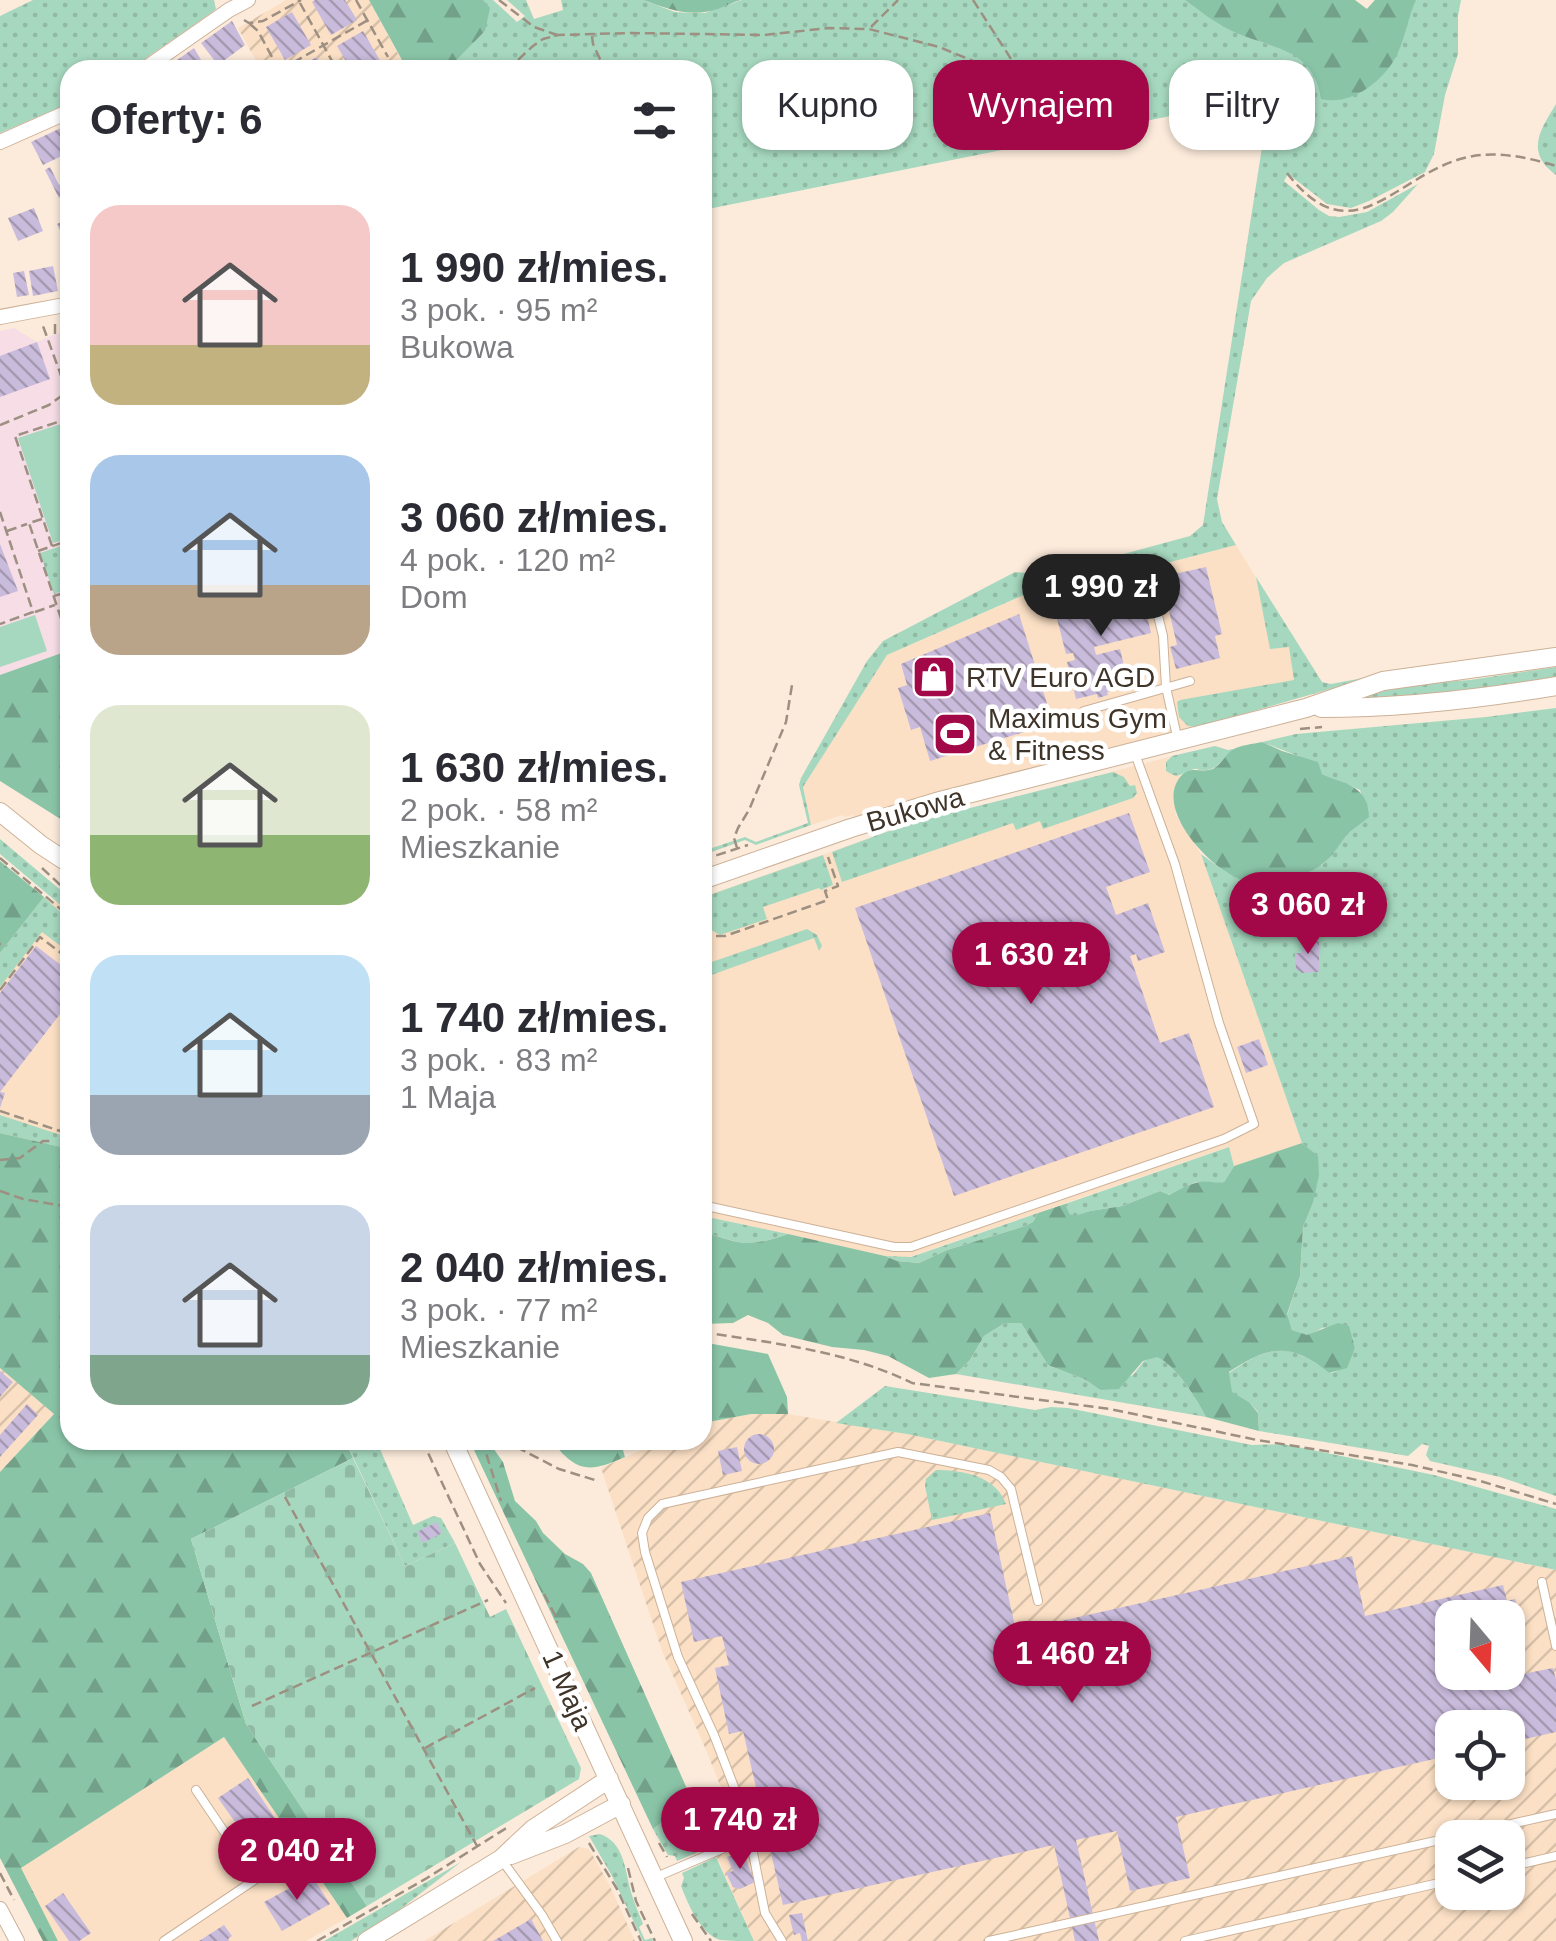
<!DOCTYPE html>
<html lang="pl">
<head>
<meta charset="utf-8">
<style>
	:root { --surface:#fff; --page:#f7f7f7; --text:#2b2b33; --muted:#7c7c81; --accent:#a20847 }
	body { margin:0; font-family:Arial,sans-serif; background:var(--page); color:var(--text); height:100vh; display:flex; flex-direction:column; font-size:38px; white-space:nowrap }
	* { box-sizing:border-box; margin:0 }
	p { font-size:32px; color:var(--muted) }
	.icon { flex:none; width:55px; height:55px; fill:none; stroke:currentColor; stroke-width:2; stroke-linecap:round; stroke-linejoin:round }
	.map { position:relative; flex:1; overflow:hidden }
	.sheet { position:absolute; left:60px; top:60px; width:652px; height:1390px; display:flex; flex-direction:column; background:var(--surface); border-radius:30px; box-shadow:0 2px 8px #0004 }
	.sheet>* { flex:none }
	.banner { position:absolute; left:742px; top:60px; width:662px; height:90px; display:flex; gap:20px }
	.needle { width:65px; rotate:161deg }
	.buttons { position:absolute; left:1435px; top:1600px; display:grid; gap:20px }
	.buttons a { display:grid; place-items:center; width:90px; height:90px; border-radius:20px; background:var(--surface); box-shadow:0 2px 8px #0004; font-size:50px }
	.price { position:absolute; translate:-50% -85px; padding:0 22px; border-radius:35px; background:var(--accent); color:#fff; font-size:32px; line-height:65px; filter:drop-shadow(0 2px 5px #0008) }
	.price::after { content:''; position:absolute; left:50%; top:60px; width:30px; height:22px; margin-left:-15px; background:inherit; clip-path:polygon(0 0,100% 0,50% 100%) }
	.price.active { background:#222; color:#fff }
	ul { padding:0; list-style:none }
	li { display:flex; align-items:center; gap:30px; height:250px; padding:0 30px }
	li span { display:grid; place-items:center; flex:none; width:280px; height:200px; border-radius:30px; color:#555 }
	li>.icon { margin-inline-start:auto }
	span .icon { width:120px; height:120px; fill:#fffc; stroke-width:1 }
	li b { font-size:42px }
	h2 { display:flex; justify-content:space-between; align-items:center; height:120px; padding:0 30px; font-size:42px }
	.tag { padding:0 35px; border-radius:30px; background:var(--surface); box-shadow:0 2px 8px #0004; font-size:35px; line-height:90px }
	.tag.active { background:var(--accent); color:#fff }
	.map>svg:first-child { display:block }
	.built { fill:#fbe0c5 }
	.industrial { fill:url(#industrial-furrows); fill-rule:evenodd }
	.education { fill:#f6dde6 }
	.grass { fill:url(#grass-dots) }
	.forest { fill:url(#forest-firs) }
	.cemetery { fill:url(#cemetery-stones) }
	.park { fill:#a6d8bf }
	.building { fill:url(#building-back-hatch); fill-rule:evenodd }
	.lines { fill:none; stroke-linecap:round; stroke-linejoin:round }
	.service-casing { stroke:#ccb197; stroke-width:10 }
	.minor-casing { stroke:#ccb197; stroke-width:16 }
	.tertiary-casing { stroke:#ccb197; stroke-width:20 }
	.path { stroke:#9d8f81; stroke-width:2.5; stroke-dasharray:10 5; stroke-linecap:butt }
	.service { stroke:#fff; stroke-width:8 }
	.minor { stroke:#fff; stroke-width:14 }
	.tertiary { stroke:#fff; stroke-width:18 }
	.labels { text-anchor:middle; stroke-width:9; stroke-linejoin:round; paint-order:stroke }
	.poi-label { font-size:28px; fill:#3f3429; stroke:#fff; text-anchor:start }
	.street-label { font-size:28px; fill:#3f3429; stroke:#fff }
</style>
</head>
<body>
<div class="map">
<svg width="1556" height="1941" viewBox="0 0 1556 1941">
	<defs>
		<pattern id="industrial-furrows" width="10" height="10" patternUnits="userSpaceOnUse" patternTransform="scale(2.5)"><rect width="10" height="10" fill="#fbe0c5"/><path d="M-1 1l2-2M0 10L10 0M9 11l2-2" fill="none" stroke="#d8c1a9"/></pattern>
		<pattern id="grass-dots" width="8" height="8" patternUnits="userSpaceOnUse" patternTransform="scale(2.5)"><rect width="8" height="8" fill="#a6d8bf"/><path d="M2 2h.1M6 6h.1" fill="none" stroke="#90baa4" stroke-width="1.8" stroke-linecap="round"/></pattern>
		<pattern id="forest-firs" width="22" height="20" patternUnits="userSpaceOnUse" patternTransform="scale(2.5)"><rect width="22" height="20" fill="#8ac4a7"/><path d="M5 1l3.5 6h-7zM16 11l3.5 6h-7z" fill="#72a088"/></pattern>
		<pattern id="cemetery-stones" width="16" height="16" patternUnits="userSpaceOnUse" patternTransform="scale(2.5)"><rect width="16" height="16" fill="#a6d8bf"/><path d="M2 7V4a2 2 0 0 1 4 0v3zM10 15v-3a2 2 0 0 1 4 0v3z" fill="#90baa4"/></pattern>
		<pattern id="building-back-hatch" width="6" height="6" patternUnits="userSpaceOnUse" patternTransform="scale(2.5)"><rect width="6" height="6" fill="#c9bbdc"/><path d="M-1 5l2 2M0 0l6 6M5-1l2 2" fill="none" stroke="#a599b2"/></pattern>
	</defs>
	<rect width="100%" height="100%" fill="#fcebdb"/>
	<!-- built -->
	<path class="built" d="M1236,545L1325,691L854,818L853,815L844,817L843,815L811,825L803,787L887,655L1027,594L1029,599Z
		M1172,756L1168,759L1177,775L1181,776L1174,791L1176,815L1201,854L1302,1143L1234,1166L1228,1147L907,1258L885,1256L703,1216L702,897L902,827Z
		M44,897L70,907V1149L0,1133V953Z
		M224,1737L347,1918L306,1941H58L20,1868Z"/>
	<!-- industrial -->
	<path class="industrial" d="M286,0H369L402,61L385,70H261L238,28Z
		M0,1368L54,1414L0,1472Z
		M751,1414H788L907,1434L1556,1570V1941H754L712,1846L728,1836L733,1829L734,1820L706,1750L662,1651L601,1468L664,1440H702L703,1423ZM1452,1618H1508V1672H1452ZM1452,1728H1508V1782H1452ZM1452,1838H1508V1892H1452Z
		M579,1847L589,1849L609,1884L635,1941H424Z"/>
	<!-- education -->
	<path class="education" d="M14,328L37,342L55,334L70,333V650L0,675V331Z"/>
	<!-- grass -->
	<path class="grass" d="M33,0H214L216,9L211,13L129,70H70V103L0,133V16Z
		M460,0H493L517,22L525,16L507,0H526L534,19L563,10L561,0H643L675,12L690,13H705L742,0H1185C1203,13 1220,25 1240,34C1269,47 1289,45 1312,70L1375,0H1461L1458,16V54L1445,95L1434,154L1425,172L1369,201L1351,208L1327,204L1288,174L1284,181L1319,210L1329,216L1339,217L1367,212L1418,184L1393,212L1381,221L1284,263L1267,278L1251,301L1217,499L1222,522L1236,545L1028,599L1026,594L887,655L803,787L811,825L756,845L745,840L703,855V851L745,837L756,842L808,823L799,785L801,778L867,661L883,641L1015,572L1046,575L1190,536L1203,525L1270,96L703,210L702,70H447L485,31Z
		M1556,104V175C1524,152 1541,129 1556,104Z
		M70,543V588L54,594L40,553Z
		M1256,577L1322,682L1331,684L1379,675L1198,727L1188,726L1179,717L1177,702L1180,700L1294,680L1289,647L1270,649Z
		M1556,667V677L1430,696L1357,702L1355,697L1412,684L1470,680Z
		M1556,708V1496L1500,1477L1430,1461L1426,1455L1429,1446L1422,1444L1408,1456L1259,1431L1258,1412L1249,1402L1231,1392L1229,1373C1269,1345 1289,1341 1329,1373C1343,1372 1350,1360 1355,1348L1348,1326L1322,1328L1308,1336L1292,1330L1287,1315L1300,1276L1303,1227L1313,1203L1318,1157L1302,1143L1201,854L1226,872L1247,882L1268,878H1290L1323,864L1350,832L1368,817L1360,790L1322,774L1298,756L1262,742L1296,734L1486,717Z
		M1215,746L1228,750L1233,749C1225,758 1218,769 1206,770C1194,771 1200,766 1189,771C1178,776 1177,778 1166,771V762L1172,756Z
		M1113,772L1124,777L1130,786L1135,785L1137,793L1133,798L1043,829L1040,821L1016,830L1013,823L842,882L832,852L886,832L942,815Z
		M0,839L70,898V913L0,854Z
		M823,855L833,885L821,890L819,888L763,907L767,919L720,935L708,928C703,918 701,906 707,896Z
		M44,897L70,921V953L42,932L0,987V953Z
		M807,929L817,935L822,946L819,951L814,938L703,978V965Z
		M0,1115L61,1135L63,1130L70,1132V1149L0,1133Z
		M1229,1147L1234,1166L1224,1182L1217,1184L1196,1182L1168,1195L1160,1191L1122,1206L1090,1211L1075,1217L1070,1214L1065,1204Z
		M1038,1213L1033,1222L1025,1226L947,1250L919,1263L897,1261L885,1256L911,1257Z
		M703,1216L788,1234C774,1239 760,1243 745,1243C731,1242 717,1234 703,1234Z
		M1005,1323H1021L1048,1365L1086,1380L1100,1390L1133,1375L1144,1361L1157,1356C1176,1365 1196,1398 1206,1417L956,1374L970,1360L984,1336Z
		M885,1386L1035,1410L1051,1407L1068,1408L1252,1445L1283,1444L1434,1475L1556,1509V1570L907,1434L836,1423Z
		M345,1440H376L413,1525L433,1516L441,1518L455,1543L405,1566Z
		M936,1470C963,1470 996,1476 1006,1504L932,1520L925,1486L926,1479Z
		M696,1809L712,1846L677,1861L675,1856L668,1855L653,1829L671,1816Z
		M600,1834C624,1842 625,1870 631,1892C634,1903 639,1913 643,1924L639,1927L645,1940L652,1938L653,1941H643L612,1876L589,1836Z
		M716,1857L754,1941C744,1941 730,1941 720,1940C700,1933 688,1904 681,1886L684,1878L682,1873Z
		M461,1862L394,1914L351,1941H324Z"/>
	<!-- forest -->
	<path class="forest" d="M369,0H483L490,8L485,31L447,70H385L402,60Z
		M643,0H741C733,2 726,6 718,9C691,18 668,9 643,0Z
		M1185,0H1355L1367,9L1375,0H1416C1407,19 1405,42 1394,60C1380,84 1349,106 1321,99C1314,47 1270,49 1232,31C1215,23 1200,11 1185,0Z
		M70,650V825L0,781V675Z
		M1262,742L1282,751L1318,762L1322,774C1347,785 1368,786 1369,817C1363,822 1356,827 1350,832C1338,845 1330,862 1313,870C1297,878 1285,877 1268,878C1261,879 1253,883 1246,881C1214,874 1152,809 1181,776C1190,766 1198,772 1209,770C1220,768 1224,756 1232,750C1240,745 1253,744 1262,742Z
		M0,861L44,897L0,953Z
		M0,1133L70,1149V1440H345L353,1458L191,1539L246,1724L367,1906L347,1918L224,1737L21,1868L58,1941H43L0,1858V1472L54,1414L0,1368Z
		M1302,1143L1318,1156L1319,1175L1313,1203L1303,1227L1300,1276L1287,1314L1292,1330L1307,1335L1338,1323L1349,1326L1355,1348L1347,1368L1329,1373C1290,1341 1268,1346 1229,1372L1232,1392L1249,1402L1258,1413L1259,1431L1206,1417C1196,1398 1176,1365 1157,1357L1143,1361L1119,1389L1100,1390L1086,1380L1048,1365L1021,1323H1005L984,1336L970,1360L956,1374L929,1378L888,1356L864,1350L832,1347L783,1335L768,1323L748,1315L733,1323L703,1324V1234C717,1234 730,1242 745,1243C760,1243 774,1239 788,1234L885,1256L897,1261L919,1263L947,1250L1025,1226L1033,1222L1038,1213L1065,1204L1070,1214L1075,1216L1090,1211L1122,1206L1160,1191L1169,1195C1178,1190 1189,1184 1199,1182C1209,1180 1215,1184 1224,1182L1234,1166Z
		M702,1342L768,1354L787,1397L788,1414H751L703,1423Z
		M551,1440H620L625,1457C589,1473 577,1473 551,1440Z
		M483,1447L493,1448L503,1462L515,1501L536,1521L543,1533L565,1554L583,1564L591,1573L696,1809L671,1816L653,1829L474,1450Z"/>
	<!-- cemetery -->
	<path class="cemetery" d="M353,1458L405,1566L455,1543L490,1617L506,1609L581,1768L579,1779L367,1906L246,1724L191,1539Z"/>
	<!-- park -->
	<path class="park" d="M70,421V538L53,543L18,438Z
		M35,615L47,651L0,667V627Z"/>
	<!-- building -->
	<path class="building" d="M315,0H345L357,20L331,35L312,2Z
		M292,12L311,45L285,60L266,27Z
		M232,21L245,45L218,65L201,43Z
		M363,31L382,64L370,70H351L337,46Z
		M194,48L207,70H163Z
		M317,57L324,70H293L304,64Z
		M63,127L70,143V152L43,165L31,142Z
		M50,167L59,185L68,181L70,192L59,198L45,170Z
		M34,208L43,231L18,241L8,218Z
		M70,209V252L57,224L69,218L66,211Z
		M53,266L58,291L33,296L29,271Z
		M24,271L29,295L17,297L13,273Z
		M37,342L50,379L0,397V356Z
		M0,544L18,591L0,597Z
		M1206,567L1222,634L1215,636L1220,658L1176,669L1170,647L1177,645L1161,577Z
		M1140,586L1151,633L1094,647L1096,655L1120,649L1129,687L1107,692L1108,695L1098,698L1097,694L1076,699L1067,662L1075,660L1073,653L1066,654L1054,607Z
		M1019,614L1053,723L930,761L920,727L911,730L898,688L907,685L901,664Z
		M1129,813L1150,872L1106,887L1116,915L1148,903L1165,952L1138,961L1136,954L1130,956L1160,1043L1189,1033L1214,1107L954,1196L855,908Z
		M1303,939L1319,941V972L1302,973L1296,969L1295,953H1302Z
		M36,946L70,972V1001L0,1092L5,1093L0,1108V993Z
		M1259,1039L1268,1065L1246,1073L1237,1047Z
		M0,1371L13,1382L0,1397Z
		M27,1404L38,1415L0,1457V1435Z
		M744 1449a15 15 0 1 1 30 0a15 15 0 1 1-30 0Z
		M737,1447L742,1471L723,1475L718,1451Z
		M990,1513L1016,1631L1352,1556L1365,1616L1503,1585L1507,1601L1515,1599L1517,1607L1509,1609L1523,1674L1553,1668L1556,1680V1732L1508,1743V1728H1452V1755L1176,1817L1190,1878L1130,1891L1117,1831L1076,1840L1099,1941H1075L1054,1845L783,1905L743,1731L729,1734L715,1668L729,1665L722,1636L694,1642L681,1582ZM1452,1618H1508V1672H1452Z
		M437,1522L442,1533L423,1543L417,1532Z
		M248,1778L299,1854L272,1874L218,1798Z
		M743,1852L755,1882L740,1889L733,1887L726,1873L733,1871L727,1857Z
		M312,1876L330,1904L282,1931L264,1902Z
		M63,1893L91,1933L79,1941H69L45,1906Z
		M802,1913L806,1932L808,1941H802L800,1933L794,1935L789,1915Z
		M531,1919L543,1941H493Z
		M224,1925L232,1936L228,1939L229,1941H199Z"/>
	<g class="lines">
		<defs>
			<path id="service" d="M1148,575L1166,571
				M1042,603L1148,575L1163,636L1166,687L1178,741
				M1084,711L1190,681
				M702,940L707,953
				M702,1205L894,1247H911L1224,1139L1254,1124L1219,1023L1175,864L1134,751
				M1542,1582L1556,1646
				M501,1859L542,1915L557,1941
				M1508,1867L1556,1856
				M654,1878L750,1837
				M164,1941L256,1879L196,1790
				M782,1941L765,1913L746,1818L714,1735L678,1657L645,1552L642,1533L648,1518L662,1504L898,1452L989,1470L1001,1477L1011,1489L1038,1601
				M989,1941L1556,1814
				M1185,1941L1452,1880"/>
			<path id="minor" d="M143,70L229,10L248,0
				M0,142L70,111
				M0,317L70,304
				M0,1909L17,1941"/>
			<path id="tertiary" d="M1321,708C1399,708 1479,699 1556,686
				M0,812L41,845L70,864
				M702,880L851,828L936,802L1306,708L1383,681L1556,657
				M452,1440L683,1941
				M511,1855L565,1834L621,1804
				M367,1941L501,1859L533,1829L609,1779"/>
		</defs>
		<!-- service casing -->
		<use href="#service" class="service-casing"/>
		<!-- minor casing -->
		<use href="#minor" class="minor-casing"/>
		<!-- tertiary casing -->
		<use href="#tertiary" class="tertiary-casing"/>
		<!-- path -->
		<path class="path" d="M356,0L388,57
			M499,0L534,27L557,35
			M973,0L1024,79
			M300,3L337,70
			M244,20L249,23L263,21L301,0
			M250,24L258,31L278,68
			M871,27L898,0
			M592,36L593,44L605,70
			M280,70L368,20
			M507,70L533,46L543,39L558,35L631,33L764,35L829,28L869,29L939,47L1037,87L1049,94L1058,103
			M1287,173C1353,258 1394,176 1464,158C1495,150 1526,157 1556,166
			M55,334V321
			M0,425L49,405L67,392L43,326
			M0,512L33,612L0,624
			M42,519L29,523L70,645
			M7,531L27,524
			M52,546L15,436L70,418
			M38,551L70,540
			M54,596L70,591
			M35,612L55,605
			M1300,729L1322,727
			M737,848L734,838L738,828L749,810L786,722L792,685
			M0,858L70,917
			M702,860L748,845
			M42,868L70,894
			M716,936H725L828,900L825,891L838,886L828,857
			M0,944H1
			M0,990L40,937L70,960
			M68,1024L70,1021
			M0,1111L60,1131L66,1119
			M0,1160L20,1158L43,1141H54
			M0,1191L23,1199L70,1207
			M702,1332C773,1343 847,1351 912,1383L1110,1409L1257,1440L1412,1465L1477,1480L1556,1504
			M422,1440L480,1564L506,1603
			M431,1440L435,1449
			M482,1440L501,1501
			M503,1440L559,1469L598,1481
			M285,1497L477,1846
			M544,1594L557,1619V1623
			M252,1706L488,1600
			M425,1748L535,1688
			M589,1843L617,1889L641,1941
			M659,1843L667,1857
			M628,1868L636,1901L655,1941
			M0,1873L14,1900
			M692,1914L711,1941
			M317,1941L427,1878L508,1827"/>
		<!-- service -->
		<use href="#service" class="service"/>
		<!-- minor -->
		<use href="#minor" class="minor"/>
		<!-- tertiary -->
		<use href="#tertiary" class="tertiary"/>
	</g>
	<!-- icons -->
	<defs>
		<symbol id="shop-square" viewBox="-11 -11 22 22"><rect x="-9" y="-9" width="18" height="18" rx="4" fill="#a20847" stroke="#fff"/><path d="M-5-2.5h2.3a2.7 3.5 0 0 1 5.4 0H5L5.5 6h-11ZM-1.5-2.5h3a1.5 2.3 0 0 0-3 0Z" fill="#fff"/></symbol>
		<symbol id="stadium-square" viewBox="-11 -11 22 22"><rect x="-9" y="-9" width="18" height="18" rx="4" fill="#a20847" stroke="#fff"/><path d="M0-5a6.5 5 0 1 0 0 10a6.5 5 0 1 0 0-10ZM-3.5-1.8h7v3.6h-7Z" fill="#fff"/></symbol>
	</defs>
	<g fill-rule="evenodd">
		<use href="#shop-square" x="909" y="652" width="50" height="50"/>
		<use href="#stadium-square" x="930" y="709" width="50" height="50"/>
	</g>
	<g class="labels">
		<!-- poi labels -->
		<g class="poi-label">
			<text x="966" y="687">RTV Euro AGD</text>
			<text x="988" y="728">Maximus Gym<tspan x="988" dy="32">&amp; Fitness</tspan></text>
		</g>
		<!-- street labels -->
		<g class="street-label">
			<text transform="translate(915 809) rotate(-16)" y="10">Bukowa</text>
			<text transform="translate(568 1690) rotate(66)" y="10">1 Maja</text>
		</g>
	</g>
</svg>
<div class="buttons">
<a><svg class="needle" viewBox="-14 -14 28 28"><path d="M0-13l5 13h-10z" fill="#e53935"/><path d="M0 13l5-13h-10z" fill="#7c7c81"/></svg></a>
<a><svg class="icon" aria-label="locate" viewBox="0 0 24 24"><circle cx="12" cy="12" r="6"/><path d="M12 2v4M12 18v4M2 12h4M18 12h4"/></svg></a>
<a><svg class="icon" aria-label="layers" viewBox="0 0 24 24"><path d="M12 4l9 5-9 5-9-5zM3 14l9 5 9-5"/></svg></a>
</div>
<b class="price active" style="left:1101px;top:639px">1 990 zł</b>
<b class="price" style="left:1308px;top:957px">3 060 zł</b>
<b class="price" style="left:1031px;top:1007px">1 630 zł</b>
<b class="price" style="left:1072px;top:1706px">1 460 zł</b>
<b class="price" style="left:740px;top:1872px">1 740 zł</b>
<b class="price" style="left:297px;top:1903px">2 040 zł</b>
<div class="banner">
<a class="tag">Kupno</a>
<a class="tag active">Wynajem</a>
<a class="tag">Filtry</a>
</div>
<section class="sheet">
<h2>Oferty: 6<svg class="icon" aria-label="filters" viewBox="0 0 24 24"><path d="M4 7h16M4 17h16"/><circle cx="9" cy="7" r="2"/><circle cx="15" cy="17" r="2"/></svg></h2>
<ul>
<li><span style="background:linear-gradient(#f6c9c9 70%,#c2b280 0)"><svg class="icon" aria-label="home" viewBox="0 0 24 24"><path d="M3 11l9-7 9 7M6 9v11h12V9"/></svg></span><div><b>1 990 zł/mies.</b><p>3 pok. · 95 m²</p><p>Bukowa</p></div></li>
<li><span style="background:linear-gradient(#a9c7e8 65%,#b9a48a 0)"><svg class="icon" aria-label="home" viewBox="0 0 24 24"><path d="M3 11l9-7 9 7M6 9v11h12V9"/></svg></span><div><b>3 060 zł/mies.</b><p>4 pok. · 120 m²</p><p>Dom</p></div></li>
<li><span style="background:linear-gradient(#dfe7d0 65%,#8fb573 0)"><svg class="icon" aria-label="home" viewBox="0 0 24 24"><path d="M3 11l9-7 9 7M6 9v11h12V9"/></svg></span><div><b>1 630 zł/mies.</b><p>2 pok. · 58 m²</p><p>Mieszkanie</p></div></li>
<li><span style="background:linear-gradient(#bfe0f5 70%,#9aa5b1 0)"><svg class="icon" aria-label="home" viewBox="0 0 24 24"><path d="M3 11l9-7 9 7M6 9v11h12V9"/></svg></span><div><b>1 740 zł/mies.</b><p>3 pok. · 83 m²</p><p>1 Maja</p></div></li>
<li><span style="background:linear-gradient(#c9d6e8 75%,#7fa58c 0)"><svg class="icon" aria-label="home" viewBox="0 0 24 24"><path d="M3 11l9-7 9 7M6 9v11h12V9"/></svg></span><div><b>2 040 zł/mies.</b><p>3 pok. · 77 m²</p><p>Mieszkanie</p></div></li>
</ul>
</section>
</div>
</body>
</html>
